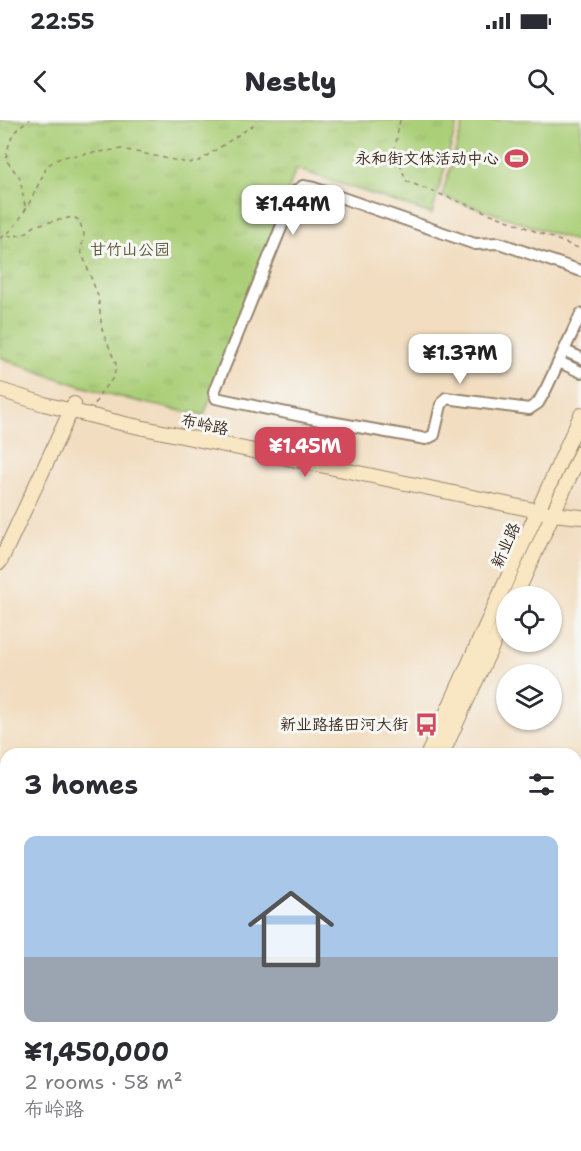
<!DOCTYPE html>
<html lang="en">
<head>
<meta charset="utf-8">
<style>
	:root { --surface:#fff; --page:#f2f2f3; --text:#2b2b33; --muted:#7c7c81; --accent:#d1495b }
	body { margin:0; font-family:"Shantell Sans","LXGW WenKai TC",sans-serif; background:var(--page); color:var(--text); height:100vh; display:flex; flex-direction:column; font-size:22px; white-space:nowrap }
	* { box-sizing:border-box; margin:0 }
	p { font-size:20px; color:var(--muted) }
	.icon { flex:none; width:33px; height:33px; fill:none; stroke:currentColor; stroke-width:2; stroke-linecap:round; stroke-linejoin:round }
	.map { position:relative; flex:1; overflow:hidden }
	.sheet { position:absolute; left:0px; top:628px; width:582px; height:404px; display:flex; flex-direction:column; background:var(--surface); border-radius:18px 18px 0 0; box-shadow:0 2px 4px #0004 }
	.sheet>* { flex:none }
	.tools { position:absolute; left:496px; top:466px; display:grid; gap:12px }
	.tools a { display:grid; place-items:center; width:66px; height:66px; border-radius:50%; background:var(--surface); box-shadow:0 2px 4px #0004; font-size:30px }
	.price { position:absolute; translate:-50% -51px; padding:0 14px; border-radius:12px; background:#fff; color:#222; font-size:20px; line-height:39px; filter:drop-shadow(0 2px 3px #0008) }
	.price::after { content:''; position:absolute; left:50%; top:36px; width:18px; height:14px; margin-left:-9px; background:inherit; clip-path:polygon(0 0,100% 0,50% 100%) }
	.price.current { background:var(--accent); color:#fff }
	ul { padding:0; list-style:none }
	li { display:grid; align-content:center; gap:12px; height:318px; padding:0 24px }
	li span { display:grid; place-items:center; height:186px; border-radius:12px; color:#555 }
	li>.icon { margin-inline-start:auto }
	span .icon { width:108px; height:108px; fill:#fffc; stroke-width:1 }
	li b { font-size:26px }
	h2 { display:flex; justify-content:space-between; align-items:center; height:72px; padding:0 24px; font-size:26px }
	.status { display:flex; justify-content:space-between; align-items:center; height:42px; padding:0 30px; background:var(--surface); direction:ltr }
	.status svg { height:16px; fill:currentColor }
	header { display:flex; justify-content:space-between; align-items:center; height:78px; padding:0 24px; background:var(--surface); font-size:27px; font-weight:800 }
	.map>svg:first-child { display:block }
	.grass { fill:url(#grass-tufts); stroke:#737c4b; stroke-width:1.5 }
	.pitch { fill:#abcf78; stroke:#737c4b; stroke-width:1.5 }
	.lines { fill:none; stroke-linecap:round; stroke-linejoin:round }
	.river { stroke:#4bb8c5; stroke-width:16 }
	.street-casing { stroke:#96846f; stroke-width:14 }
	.secondary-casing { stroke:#96846f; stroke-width:16 }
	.primary-casing { stroke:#96846f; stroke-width:18 }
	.path { stroke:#96846f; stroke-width:1.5; stroke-dasharray:4.5 4.5; stroke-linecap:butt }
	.street { stroke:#fff; stroke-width:10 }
	.secondary { stroke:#f9e7c3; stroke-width:14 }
	.primary { stroke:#f0c469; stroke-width:15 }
	.labels { text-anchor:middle; stroke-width:6; stroke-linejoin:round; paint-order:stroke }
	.poi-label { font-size:16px; fill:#3b2a1e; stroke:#f6f6f2; text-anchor:end }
	.park-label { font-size:16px; fill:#575334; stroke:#f6f6f2 }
	.street-label { font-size:16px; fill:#3b2a1e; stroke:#f6f6f2 }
</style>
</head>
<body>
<div class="status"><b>22:55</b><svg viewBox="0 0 49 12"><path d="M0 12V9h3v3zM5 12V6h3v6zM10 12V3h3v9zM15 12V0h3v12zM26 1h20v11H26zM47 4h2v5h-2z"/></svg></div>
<header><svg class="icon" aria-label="back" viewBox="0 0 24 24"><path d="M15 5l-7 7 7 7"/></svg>Nestly<svg class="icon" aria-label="search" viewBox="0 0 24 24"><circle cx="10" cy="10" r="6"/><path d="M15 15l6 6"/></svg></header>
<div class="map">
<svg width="581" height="1031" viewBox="0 0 581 1031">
	<defs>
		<pattern id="grass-tufts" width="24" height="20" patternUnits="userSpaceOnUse" patternTransform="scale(1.5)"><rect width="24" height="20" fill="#abcf78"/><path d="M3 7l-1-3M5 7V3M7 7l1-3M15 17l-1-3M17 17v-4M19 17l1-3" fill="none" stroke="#94b267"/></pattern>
	</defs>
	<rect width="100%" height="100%" fill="#f6f6f2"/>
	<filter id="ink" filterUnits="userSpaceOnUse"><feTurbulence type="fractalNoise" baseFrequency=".0167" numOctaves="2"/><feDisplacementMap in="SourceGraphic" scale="12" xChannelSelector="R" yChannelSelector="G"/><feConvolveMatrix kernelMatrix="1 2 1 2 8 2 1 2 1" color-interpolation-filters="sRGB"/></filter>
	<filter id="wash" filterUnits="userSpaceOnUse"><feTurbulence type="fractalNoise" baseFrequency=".008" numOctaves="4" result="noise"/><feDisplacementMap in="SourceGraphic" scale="24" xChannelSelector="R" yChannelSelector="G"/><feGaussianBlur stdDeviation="1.35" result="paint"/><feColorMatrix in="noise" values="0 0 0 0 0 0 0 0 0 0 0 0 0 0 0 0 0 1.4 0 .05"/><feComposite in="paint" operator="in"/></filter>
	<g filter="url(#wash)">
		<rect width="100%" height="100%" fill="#f2ddc0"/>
		<!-- grass -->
		<path class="grass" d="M0,0H458L432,94L296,49L204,295C134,283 66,264 0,237Z"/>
		<!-- pitch -->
		<path class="pitch" d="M464,0H581V123L442,76Z"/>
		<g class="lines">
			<!-- river -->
			<path class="river" d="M0,762L6,764
				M576,996L581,999"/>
		</g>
	</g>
	<g filter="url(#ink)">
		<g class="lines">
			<defs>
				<path id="street" d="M565,231L581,238
					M559,242L581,252
					M325,301L426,319L434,315L441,285L446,278L529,289L538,283L546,269L581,194
					M315,336L325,301L216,278L214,272L296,71L303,66L314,68L475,124L499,123L581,151"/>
				<path id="secondary" d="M0,270L44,284L125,304L553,394L581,397
					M0,442L74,284
					M515,477L581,332
					M428,634L581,295
					M442,634L507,494
					M0,712L6,715
					M576,942L581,944
					M49,1031L51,1026
					M254,1031L256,1026
					M266,1031L268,1026"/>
				<path id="primary" d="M0,802L6,805
					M0,824L6,827
					M494,1026L502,1031
					M534,1026L541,1031"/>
			</defs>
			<!-- street casing -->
			<use href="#street" class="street-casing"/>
			<!-- secondary casing -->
			<use href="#secondary" class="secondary-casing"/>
			<!-- primary casing -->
			<use href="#primary" class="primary-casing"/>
			<!-- path -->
			<path class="path" d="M400,0L395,28L406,61L581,129
				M25,86L20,58L6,40C9,20 12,9 30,0
				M7,116L23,115L36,105L73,97L79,100L84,114L81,131L98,176L102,209L116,244L114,257L101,272L95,284
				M0,118C19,111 36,68 45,51L46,46L62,37L122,29L188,43L199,41L252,6L256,0"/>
			<!-- street -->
			<use href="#street" class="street"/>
			<!-- secondary -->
			<use href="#secondary" class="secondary"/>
			<!-- primary -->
			<use href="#primary" class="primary"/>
		</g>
	</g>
	<!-- icons -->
	<defs>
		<symbol id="stadium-bare" viewBox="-9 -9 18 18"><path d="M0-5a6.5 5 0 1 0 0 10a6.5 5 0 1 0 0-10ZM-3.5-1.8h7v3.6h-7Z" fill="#d1495b" stroke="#f6f6f2" stroke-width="2.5" paint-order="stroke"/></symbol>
		<symbol id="bus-bare" viewBox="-9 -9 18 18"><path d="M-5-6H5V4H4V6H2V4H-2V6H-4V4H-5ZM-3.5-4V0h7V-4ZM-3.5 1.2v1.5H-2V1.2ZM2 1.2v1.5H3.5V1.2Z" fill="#d1495b" stroke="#f6f6f2" stroke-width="2.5" paint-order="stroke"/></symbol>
	</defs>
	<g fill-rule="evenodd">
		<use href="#stadium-bare" x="500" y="22" width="33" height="33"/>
		<use href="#bus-bare" x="410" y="588" width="33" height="33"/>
	</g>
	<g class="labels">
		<!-- poi labels -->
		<g class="poi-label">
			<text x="499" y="44">永和街文体活动中心</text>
			<text x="408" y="610">新业路摇田河大街</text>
		</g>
		<!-- park labels -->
		<g class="park-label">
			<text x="130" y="135">甘竹山公园</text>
		</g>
		<!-- street labels -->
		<g class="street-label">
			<text transform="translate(205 304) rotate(12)" y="6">布岭路</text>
			<text transform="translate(505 425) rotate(-66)" y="6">新业路</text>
		</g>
	</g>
</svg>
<div class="tools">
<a><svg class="icon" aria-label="locate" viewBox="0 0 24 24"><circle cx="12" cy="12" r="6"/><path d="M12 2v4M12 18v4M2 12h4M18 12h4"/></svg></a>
<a><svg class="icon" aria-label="layers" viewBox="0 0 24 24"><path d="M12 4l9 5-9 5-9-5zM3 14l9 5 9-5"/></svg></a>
</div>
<b class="price" style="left:293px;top:116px">¥1.44M</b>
<b class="price" style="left:460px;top:265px">¥1.37M</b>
<b class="price current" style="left:305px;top:358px">¥1.45M</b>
<section class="sheet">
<h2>3 homes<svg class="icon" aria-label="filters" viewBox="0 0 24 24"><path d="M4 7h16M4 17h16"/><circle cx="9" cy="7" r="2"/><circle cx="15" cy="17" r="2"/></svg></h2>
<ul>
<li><span style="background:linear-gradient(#a9c7e8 65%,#9aa5b1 0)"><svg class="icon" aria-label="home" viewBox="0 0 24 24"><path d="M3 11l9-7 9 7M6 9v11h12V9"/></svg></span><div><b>¥1,450,000</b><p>2 rooms · 58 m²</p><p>布岭路</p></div></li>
</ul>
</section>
</div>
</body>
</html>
